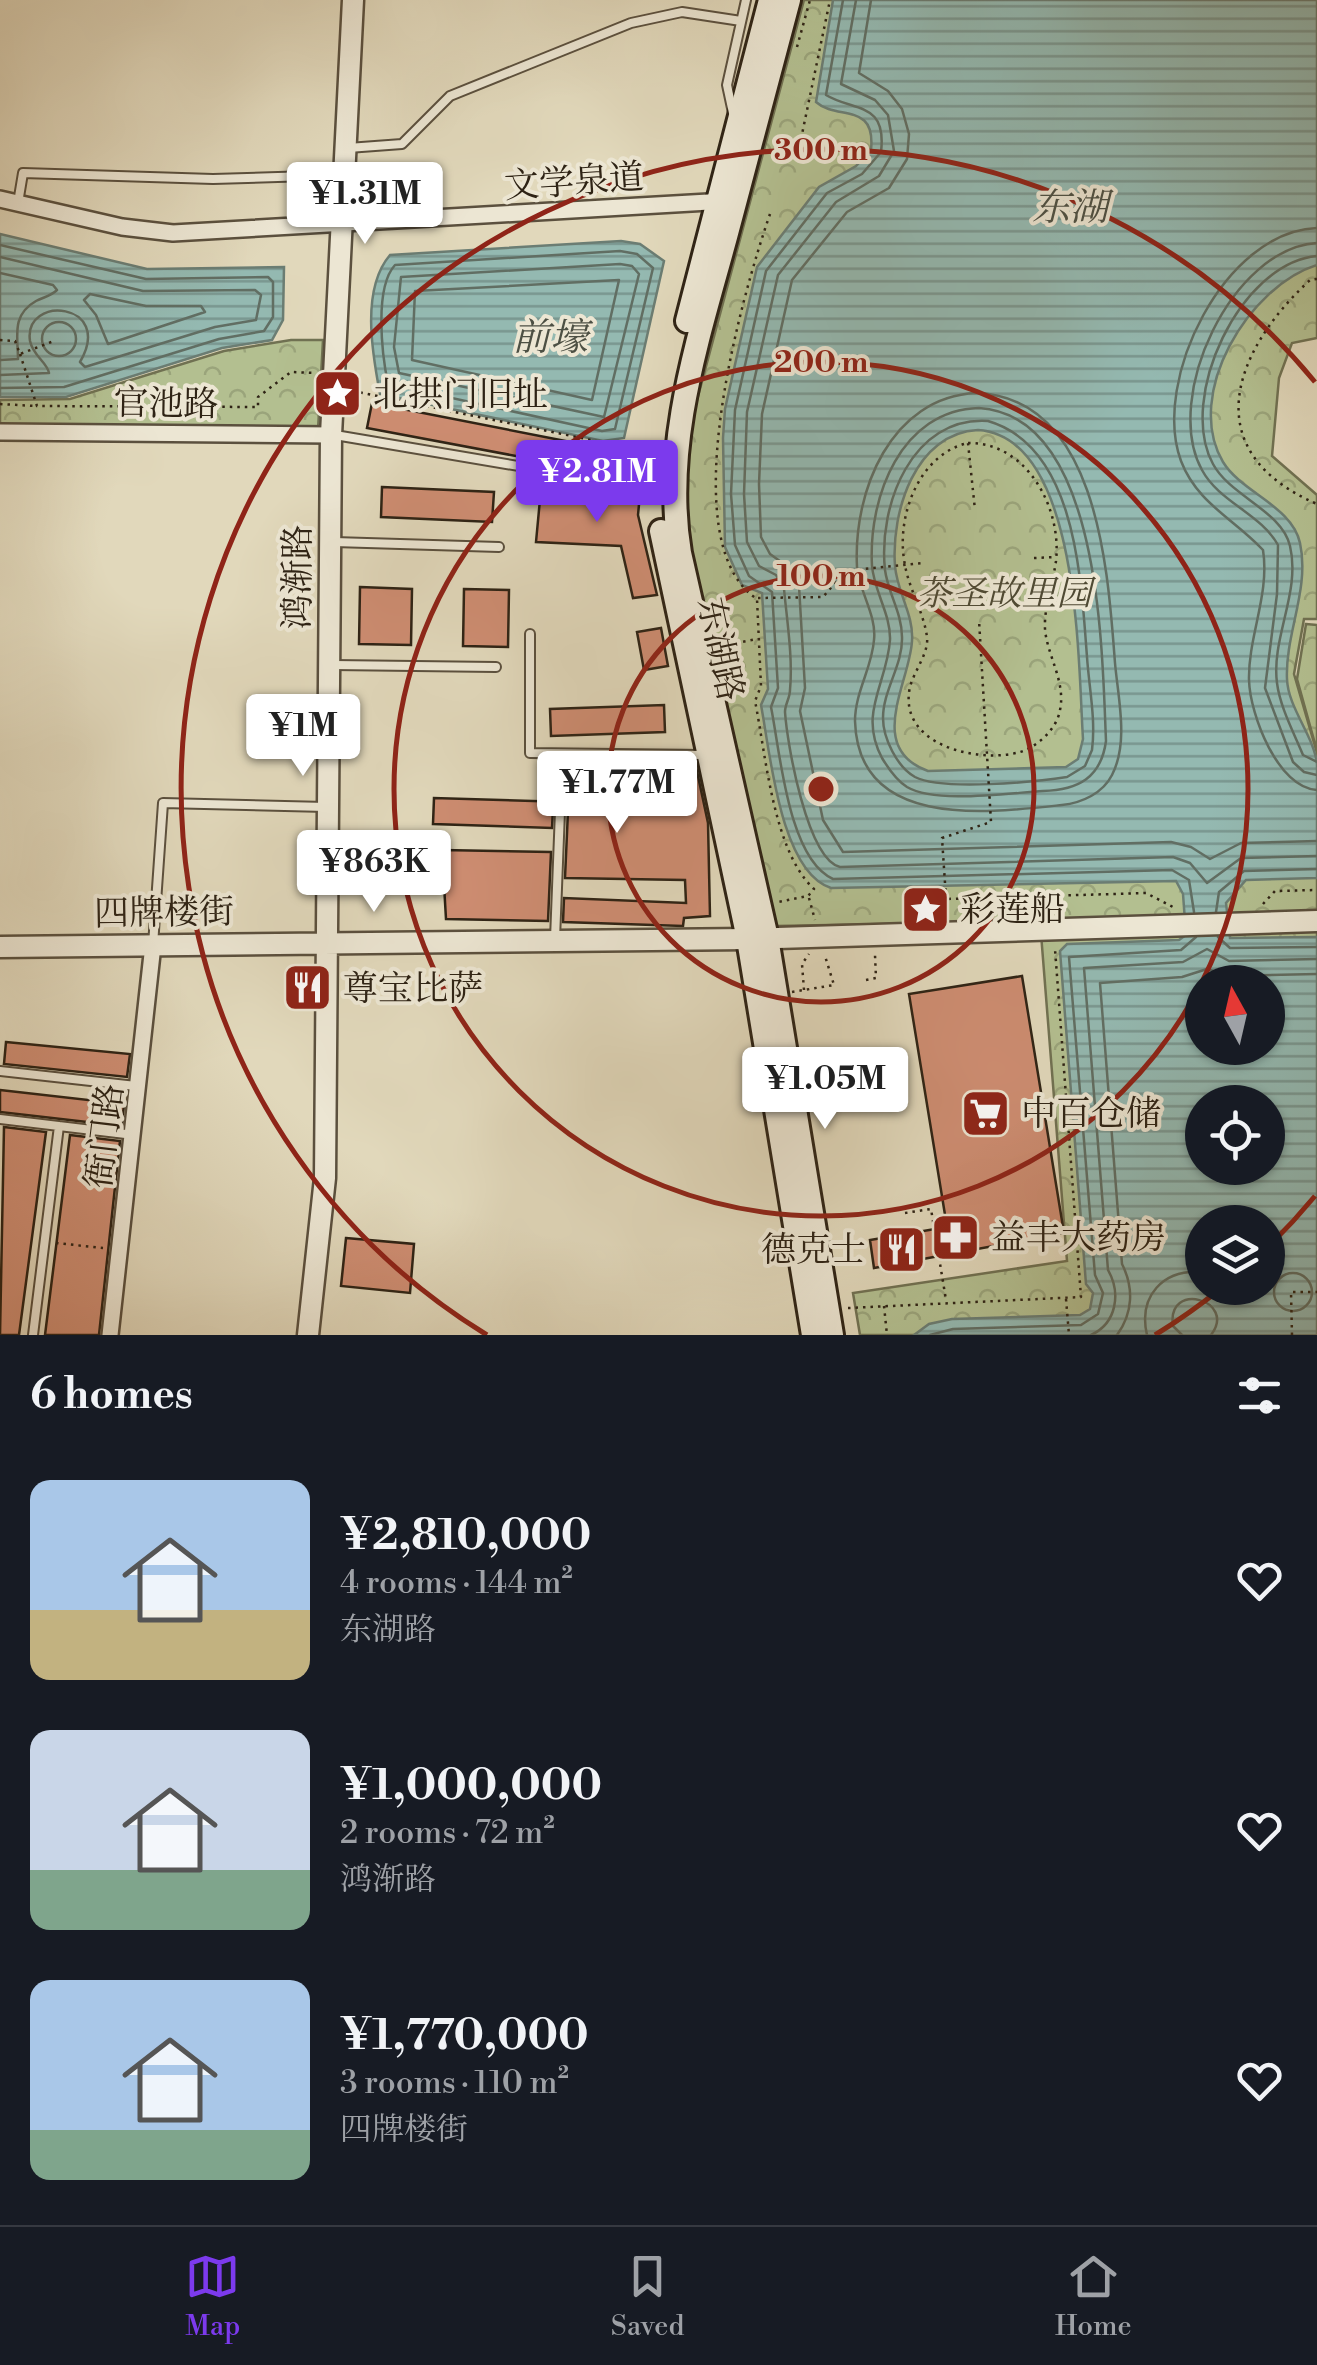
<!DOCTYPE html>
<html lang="en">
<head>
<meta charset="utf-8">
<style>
	:root { --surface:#171b24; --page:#242831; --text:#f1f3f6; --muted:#9ea1a6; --line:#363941; --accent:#7c3aed }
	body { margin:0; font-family:"Libre Bodoni","Noto Serif SC",serif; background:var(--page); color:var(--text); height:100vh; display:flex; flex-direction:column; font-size:38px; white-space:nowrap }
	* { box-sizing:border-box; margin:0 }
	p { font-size:32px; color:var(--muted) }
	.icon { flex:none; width:55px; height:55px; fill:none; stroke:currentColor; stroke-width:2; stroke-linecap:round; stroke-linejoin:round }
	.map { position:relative; height:1335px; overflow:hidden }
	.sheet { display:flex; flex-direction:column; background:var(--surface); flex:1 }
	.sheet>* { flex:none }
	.needle { width:65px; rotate:352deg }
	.controls { position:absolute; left:1185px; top:965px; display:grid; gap:20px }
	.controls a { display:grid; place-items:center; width:100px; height:100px; border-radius:50%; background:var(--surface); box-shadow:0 2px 8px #0004; font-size:50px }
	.price { position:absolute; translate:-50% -85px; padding:0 22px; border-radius:10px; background:#fff; color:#222; font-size:32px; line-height:65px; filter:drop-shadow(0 2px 5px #0008) }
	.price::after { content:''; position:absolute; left:50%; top:60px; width:30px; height:22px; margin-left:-15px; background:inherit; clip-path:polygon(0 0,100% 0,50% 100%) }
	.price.selected { background:var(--accent); color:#fff }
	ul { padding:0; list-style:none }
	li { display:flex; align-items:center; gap:30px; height:250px; padding:0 30px }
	li span { display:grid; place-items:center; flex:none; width:280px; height:200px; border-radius:20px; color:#555 }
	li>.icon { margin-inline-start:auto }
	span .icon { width:120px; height:120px; fill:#fffc; stroke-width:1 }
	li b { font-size:42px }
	h2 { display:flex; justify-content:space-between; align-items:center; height:120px; padding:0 30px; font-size:42px }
	.tabs { display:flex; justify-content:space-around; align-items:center; height:140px; border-top:2px solid var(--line); background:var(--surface); font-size:28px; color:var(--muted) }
	.tabs a { display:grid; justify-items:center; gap:5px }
	.tabs .selected { color:var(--accent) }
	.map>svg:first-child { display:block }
	.forest { fill:url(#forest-crowns); stroke:#707152; stroke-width:2.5; fill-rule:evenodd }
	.water { fill:url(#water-rules); stroke:#6b7d73; stroke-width:2.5; fill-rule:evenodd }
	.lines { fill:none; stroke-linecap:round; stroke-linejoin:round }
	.shore { stroke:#616e63; stroke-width:2.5 }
	.building { fill:#ce8d72; stroke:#2e2315; stroke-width:2.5 }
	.service-casing { stroke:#5b503e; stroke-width:12 }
	.minor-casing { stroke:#5b503e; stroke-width:20 }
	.tertiary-casing { stroke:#5b503e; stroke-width:25 }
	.secondary-casing { stroke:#2e2315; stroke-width:28 }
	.path { stroke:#2e2315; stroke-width:2.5; stroke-dasharray:2.5 5; stroke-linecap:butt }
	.service { stroke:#ece6d3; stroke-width:8 }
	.minor { stroke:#ece6d3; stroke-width:15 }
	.tertiary { stroke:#ece6d3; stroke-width:20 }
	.secondary { stroke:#ece6d3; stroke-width:22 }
	.ring { fill:none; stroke:#8f2418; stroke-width:5 }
	.labels { text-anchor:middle; stroke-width:8; stroke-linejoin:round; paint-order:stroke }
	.street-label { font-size:35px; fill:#2e2315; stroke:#ece6d3 }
	.poi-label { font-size:35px; fill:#2e2315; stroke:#ece6d3; text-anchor:start }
	.park-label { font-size:35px; font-style:italic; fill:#4f4a34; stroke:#ece6d3 }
	.water-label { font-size:38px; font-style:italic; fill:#4d5044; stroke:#ece6d3 }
	.centre { fill:#8f2418; stroke:#ece6d3; stroke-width:5 }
	.ring-label { font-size:30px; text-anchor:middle; font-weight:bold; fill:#8f2418; stroke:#ece6d3; stroke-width:8; stroke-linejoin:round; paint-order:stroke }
</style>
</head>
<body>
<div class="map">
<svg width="1317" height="1335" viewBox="0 0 1317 1335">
	<defs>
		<pattern id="forest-crowns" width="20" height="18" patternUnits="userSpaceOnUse" patternTransform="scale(2.5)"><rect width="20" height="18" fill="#b3bf90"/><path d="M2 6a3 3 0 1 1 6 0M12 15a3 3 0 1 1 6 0" fill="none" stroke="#9aa47b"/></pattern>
		<pattern id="water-rules" width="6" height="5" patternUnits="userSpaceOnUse" patternTransform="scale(2.5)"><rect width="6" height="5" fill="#94b9b1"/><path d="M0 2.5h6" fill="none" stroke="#79968f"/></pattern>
	</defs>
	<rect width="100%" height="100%" fill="#e1d8bb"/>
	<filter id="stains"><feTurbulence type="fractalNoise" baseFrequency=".002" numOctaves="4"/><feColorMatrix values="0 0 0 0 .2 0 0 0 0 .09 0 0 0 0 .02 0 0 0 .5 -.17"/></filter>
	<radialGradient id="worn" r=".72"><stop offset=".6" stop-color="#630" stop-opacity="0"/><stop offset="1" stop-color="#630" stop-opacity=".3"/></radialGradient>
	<!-- forest -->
	<path class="forest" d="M804,0H1317V338L1292,343L1279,378L1272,456L1317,495V619H1304L1294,674L1317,753V1335H860L853,1293L1067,1261L1040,921L775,926L684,538L689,430ZM1202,982H1268V1048H1202ZM1202,1102H1268V1168H1202ZM1202,1222H1268V1288H1202Z
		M291,340H323L318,430L0,426V400L70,399L224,351Z
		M1306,624L1317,625V751L1297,679Z"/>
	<!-- water -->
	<path class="water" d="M833,0H1317V265C1249,286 1183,394 1223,462C1242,493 1292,506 1300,543C1310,589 1285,634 1287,679C1288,708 1314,736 1317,764C1317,801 1317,841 1317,878L1246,880L1226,903L1230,938L1317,937V1335H914L929,1324L952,1319L1080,1315L1090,1309L1093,1293L1086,1284L1060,951L1067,944L1179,940L1186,935L1183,894L1176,881L831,888C780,872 770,751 761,705L768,689L762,593L742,585L725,547L723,438L725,409L757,267L819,187L856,166L871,150C876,101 837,121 816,102ZM978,430C1081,437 1078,665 1083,739L1078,759L1066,767L928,771C865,748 910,682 912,641C914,615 897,592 895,566C891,512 915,433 978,430ZM1202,982H1268V1048H1202ZM1202,1102H1268V1168H1202ZM1202,1222H1268V1288H1202Z
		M0,234L147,269L284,267L283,320L272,340L222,348L66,397H0Z
		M621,241L640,244L664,261L624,438L603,441L380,394C372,352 361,289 390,255Z"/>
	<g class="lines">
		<!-- shore -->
		<path class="shore" d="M843,0L826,95C854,112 887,101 881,152L862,174L827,193L766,271L735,410L731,494L735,545L749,576L772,592L778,688L771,707C780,751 788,859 833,879L1172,870L1189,880L1194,912
			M856,0L841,84L875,100L888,115L894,151L879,176L836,202L778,275L747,412L744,494L747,542L759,566L776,575L784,589C787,621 793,658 790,690C790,698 785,704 785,712C787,743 807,859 840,867L1173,857L1190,863L1207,883L1241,858L1317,856
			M871,0L859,73L888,91L902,109L909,134L907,159L889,188L847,212L792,280L762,414L759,484L761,537L770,554L791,569L799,586L805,688L800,711L823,820L843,852L1171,842L1191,847L1210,859L1241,843L1317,841
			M1317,228C1225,231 1151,380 1181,461C1197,503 1234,519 1263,550C1270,594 1248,637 1249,680C1250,715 1278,788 1317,790
			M1317,243C1232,248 1162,397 1202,470C1219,502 1261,514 1278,545L1277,594L1265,688L1293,762L1304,772L1317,775
			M0,245L146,279L268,277L273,282V317L264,331L219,339L64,387L0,388
			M620,251L637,254L653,268L615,429L602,431L388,384C382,355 374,288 395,265Z
			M1317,256C1240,263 1177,398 1213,464C1230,496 1282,511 1290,546C1301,592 1271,638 1277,683C1280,707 1294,733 1303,755L1317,762
			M0,257L143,291L255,290L261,295L256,320L215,327L85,367L80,362C115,302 23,294 30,341C33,356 47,362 49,373L0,375
			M620,264L632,266L639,274L604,417L399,373L394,347L401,277Z
			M0,273L53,285L57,290C51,296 44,297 36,301C11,315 18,337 18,359L0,360
			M619,280L592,400L412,360L415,291Z
			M90,294L146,306H201L205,312L108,344L96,315L84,300Z
			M42 339a17 17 0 1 1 34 0a17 17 0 1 1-34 0Z
			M976,393C1099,397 1108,573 1115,663C1118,698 1129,742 1112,775C1103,793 1082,803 1062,805C988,813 858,830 855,721C855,692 872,668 874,640C877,616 859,591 857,567C853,491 891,397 976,393Z
			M979,408C1102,416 1102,652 1106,741C1101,778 1078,790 1043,791C1008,793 936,804 907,787C896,780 888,768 882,758C858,713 887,684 890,640C891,615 874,591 872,566C868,497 901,410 979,408Z
			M988,421C1077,447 1081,581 1087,657C1089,687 1096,720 1092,750L1085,766L1067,777C1035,782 942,791 915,777C897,767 883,738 883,718C883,690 903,665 902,637C902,613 888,593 885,570C878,505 912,416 988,421Z
			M1216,912L1219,892L1244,871L1317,869
			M1218,937L1230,948L1317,947
			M1274 1292a19 19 0 1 1 38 0a19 19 0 1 1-38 0Z
			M930,1335L953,1329L1081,1325L1098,1314L1103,1293L1095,1275L1069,957L1181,950L1196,937
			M1091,1335C1117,1323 1121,1293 1108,1270L1084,968L1183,962L1207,949L1229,961L1317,959
			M1117,1335C1133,1313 1134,1288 1122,1264L1100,983L1182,977L1207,969L1230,976L1317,974
			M1147,1335C1138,1296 1163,1269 1202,1272
			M1182,1335L1173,1326C1166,1280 1238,1300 1211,1335"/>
	</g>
	<!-- building -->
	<path class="building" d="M372,403L637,455L633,478L367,428Z
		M542,478L640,494L638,515L657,595L633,598L621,546L536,542Z
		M382,487L494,492L492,522L381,517Z
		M360,587L412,589L411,645L359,644Z
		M464,589L509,590L508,647L463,646Z
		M661,628L668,666L644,670L637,632Z
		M664,705L665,732L551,736L550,709Z
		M695,762L708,823L710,916L684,918L683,926L563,922L564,898L686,903L685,880L565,878L568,811L563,804L553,808L552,828L433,824L434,798L566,802L567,764L677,767Z
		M442,850L551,852L548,921L446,919Z
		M1022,976L1064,1233L874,1268L870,1240L947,1227L909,994Z
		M6,1042L130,1054L127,1077L4,1064Z
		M0,1090L124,1104L122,1126L0,1112Z
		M4,1127L46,1132L19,1335H0Z
		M70,1135L120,1141L99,1335H45Z
		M346,1238L414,1244L410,1293L341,1286Z"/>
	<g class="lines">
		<defs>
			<path id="service" d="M733,113L727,85L746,0
				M348,148L402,144L450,96L631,23L682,12L741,21
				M18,203L23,173L213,179L342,175
				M335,435L660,490
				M334,542L499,547
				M530,634V753L704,755
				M333,665L496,667
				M555,939L560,811
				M153,945L163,803L326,807
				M0,1071L136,1086
				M0,1119L134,1135
				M33,1335L59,1126"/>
			<path id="minor" d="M0,199L122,227L173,233L726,201
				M0,432L331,435
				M110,1335L153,945"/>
			<path id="tertiary" d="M0,947L748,939L1317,921
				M308,1335L325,1178L331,435L353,0"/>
			<path id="secondary" d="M789,0C768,79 747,158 726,237C698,340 662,446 680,553L767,938L832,1335
				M687,321L770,0
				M661,531L748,939L813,1335"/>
		</defs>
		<!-- service casing -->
		<use href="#service" class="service-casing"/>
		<!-- minor casing -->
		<use href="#minor" class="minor-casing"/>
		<!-- tertiary casing -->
		<use href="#tertiary" class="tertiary-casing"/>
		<!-- secondary casing -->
		<use href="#secondary" class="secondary-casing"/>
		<!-- path -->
		<path class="path" d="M797,47L810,0
			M801,139L830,0
			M770,214C742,295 671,543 757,599L761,686L755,701C766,755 773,851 814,889L808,896L778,902
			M1317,279L1310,280C1231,353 1197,452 1317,504
			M0,340L15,341L20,354L54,341
			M20,354L37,406L258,407V397L291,372L316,373
			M353,391L659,454
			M0,404L35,406
			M968,443C1026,442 1062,507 1056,561C1053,583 1044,606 1045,629C1047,655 1066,682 1060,710C1057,729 1037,747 1020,752C978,764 897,745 910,687C914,671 929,653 927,637C924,613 909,589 905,565C895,517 919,454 968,443Z
			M968,443L975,510
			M1034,558L1056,557
			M758,598L823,597L845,571L923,563
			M721,646L757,639
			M809,898L815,920
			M946,898L942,838L991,822L979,620
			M1016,898L1017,915
			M1263,904L1275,891L1317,890
			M914,917L913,900L1146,893L1173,907
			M866,980L876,978L875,955
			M804,990L802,964L809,954
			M792,992L834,985L825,956
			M905,1213L931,1209L946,1300
			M56,1243L103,1248
			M1066,1299L1069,1335
			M884,1306L887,1335
			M848,1308L1081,1297L1055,949
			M1292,1335L1291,1292H1317"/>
		<!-- service -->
		<use href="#service" class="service"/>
		<!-- minor -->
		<use href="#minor" class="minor"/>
		<!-- tertiary -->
		<use href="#tertiary" class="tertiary"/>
		<!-- secondary -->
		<use href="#secondary" class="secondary"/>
	</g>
	<!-- distance rings -->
	<g class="ring">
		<circle cx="821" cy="789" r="213"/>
		<circle cx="821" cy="789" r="427"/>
		<path d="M1315 1196A640 640 0 0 1 1270 1245M1219 1290A640 640 0 0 1 1155 1335M487 1335A640 640 0 1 1 1315 382"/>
	</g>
	<!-- icons -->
	<defs>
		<symbol id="sight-square" viewBox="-11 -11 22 22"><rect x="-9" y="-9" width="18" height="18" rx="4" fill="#8f2418" stroke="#ece6d3"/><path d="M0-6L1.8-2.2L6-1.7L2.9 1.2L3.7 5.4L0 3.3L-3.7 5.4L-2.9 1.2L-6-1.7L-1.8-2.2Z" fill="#fff"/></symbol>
		<symbol id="restaurant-square" viewBox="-11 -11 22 22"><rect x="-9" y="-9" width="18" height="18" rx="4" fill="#8f2418" stroke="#ece6d3"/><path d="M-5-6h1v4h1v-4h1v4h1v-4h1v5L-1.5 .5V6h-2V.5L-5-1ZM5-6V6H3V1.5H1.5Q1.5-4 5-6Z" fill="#fff"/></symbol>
		<symbol id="supermarket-square" viewBox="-11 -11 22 22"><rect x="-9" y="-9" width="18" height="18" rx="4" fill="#8f2418" stroke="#ece6d3"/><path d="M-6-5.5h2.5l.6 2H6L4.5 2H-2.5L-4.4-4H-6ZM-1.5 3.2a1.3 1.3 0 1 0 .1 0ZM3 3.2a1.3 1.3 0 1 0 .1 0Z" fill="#fff"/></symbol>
		<symbol id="pharmacy-square" viewBox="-11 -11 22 22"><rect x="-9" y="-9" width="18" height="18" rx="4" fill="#8f2418" stroke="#ece6d3"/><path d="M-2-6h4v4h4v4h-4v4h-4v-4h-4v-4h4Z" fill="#fff"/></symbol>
	</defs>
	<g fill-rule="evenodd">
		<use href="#sight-square" x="310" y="366" width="55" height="55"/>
		<use href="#sight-square" x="898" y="882" width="55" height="55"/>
		<use href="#restaurant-square" x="280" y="960" width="55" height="55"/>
		<use href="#supermarket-square" x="958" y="1086" width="55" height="55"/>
		<use href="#pharmacy-square" x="928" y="1210" width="55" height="55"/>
		<use href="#restaurant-square" x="874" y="1222" width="55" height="55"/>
	</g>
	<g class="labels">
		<!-- street labels -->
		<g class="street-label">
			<text transform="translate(574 181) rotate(-4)" y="12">文学泉道</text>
			<text transform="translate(166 403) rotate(1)" y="12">官池路</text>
			<text transform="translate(297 577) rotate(-90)" y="12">鸿渐路</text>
			<text transform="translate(721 649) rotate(78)" y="12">东湖路</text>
			<text transform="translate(164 912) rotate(-1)" y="12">四牌楼街</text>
			<text transform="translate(104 1136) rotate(-83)" y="12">衙门路</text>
		</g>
		<!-- poi labels -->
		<g class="poi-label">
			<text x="373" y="406">北拱门旧址</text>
			<text x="960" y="921">彩莲船</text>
			<text x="343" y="1000">尊宝比萨</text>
			<text x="1021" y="1125">中百仓储</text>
			<text x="991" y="1249">益丰大药房</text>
			<text x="866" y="1261" text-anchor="end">德克士</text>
		</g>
		<!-- park labels -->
		<g class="park-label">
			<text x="1004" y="605">茶圣故里园</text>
		</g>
		<!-- water labels -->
		<g class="water-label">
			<text x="1070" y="220">东湖</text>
			<text x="550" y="350">前壕</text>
		</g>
	</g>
	<circle cx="821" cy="789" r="15" class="centre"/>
	<g class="ring-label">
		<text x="821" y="160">300 m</text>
		<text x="821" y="372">200 m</text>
		<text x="821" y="586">100 m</text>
	</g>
	<rect width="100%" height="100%" filter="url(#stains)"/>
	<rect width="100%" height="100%" fill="url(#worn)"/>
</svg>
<div class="controls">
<a><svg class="needle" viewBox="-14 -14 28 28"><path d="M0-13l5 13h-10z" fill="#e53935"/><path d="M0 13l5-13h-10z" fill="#9ea1a6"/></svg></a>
<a><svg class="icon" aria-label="locate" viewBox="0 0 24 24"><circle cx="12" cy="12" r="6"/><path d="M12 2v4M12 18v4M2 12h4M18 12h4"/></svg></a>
<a><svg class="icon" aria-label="layers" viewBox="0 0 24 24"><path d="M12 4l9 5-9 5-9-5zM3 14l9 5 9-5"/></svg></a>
</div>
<b class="price" style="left:365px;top:247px">¥1.31M</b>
<b class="price selected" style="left:597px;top:525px">¥2.81M</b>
<b class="price" style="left:303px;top:779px">¥1M</b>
<b class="price" style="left:617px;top:836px">¥1.77M</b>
<b class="price" style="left:374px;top:915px">¥863K</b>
<b class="price" style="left:825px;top:1132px">¥1.05M</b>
</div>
<section class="sheet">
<h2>6 homes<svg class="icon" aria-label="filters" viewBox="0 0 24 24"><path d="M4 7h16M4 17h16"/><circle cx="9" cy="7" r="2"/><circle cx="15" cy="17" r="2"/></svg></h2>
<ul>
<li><span style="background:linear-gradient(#a9c7e8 65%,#c2b280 0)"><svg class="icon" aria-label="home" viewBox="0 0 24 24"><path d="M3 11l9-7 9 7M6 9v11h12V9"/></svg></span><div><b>¥2,810,000</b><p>4 rooms · 144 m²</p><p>东湖路</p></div><svg class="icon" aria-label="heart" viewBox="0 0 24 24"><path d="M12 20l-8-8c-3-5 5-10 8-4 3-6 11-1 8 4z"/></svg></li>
<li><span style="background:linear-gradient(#c9d6e8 70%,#7fa58c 0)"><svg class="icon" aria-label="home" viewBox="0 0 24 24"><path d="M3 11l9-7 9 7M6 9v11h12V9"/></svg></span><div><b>¥1,000,000</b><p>2 rooms · 72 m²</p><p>鸿渐路</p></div><svg class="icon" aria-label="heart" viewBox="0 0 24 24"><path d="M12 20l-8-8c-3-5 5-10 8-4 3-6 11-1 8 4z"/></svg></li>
<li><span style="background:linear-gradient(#a9c7e8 75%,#7fa58c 0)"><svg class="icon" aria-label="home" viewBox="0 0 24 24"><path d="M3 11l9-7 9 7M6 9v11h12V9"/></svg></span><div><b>¥1,770,000</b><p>3 rooms · 110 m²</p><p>四牌楼街</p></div><svg class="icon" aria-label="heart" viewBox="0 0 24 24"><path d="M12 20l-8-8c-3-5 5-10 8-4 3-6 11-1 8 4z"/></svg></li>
</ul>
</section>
<nav class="tabs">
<a class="selected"><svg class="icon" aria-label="map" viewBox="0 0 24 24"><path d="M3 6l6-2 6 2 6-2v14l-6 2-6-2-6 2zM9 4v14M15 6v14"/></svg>Map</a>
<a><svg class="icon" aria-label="saved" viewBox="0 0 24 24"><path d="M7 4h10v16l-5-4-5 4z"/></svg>Saved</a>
<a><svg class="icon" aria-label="home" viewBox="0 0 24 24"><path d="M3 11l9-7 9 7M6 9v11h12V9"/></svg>Home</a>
</nav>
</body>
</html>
